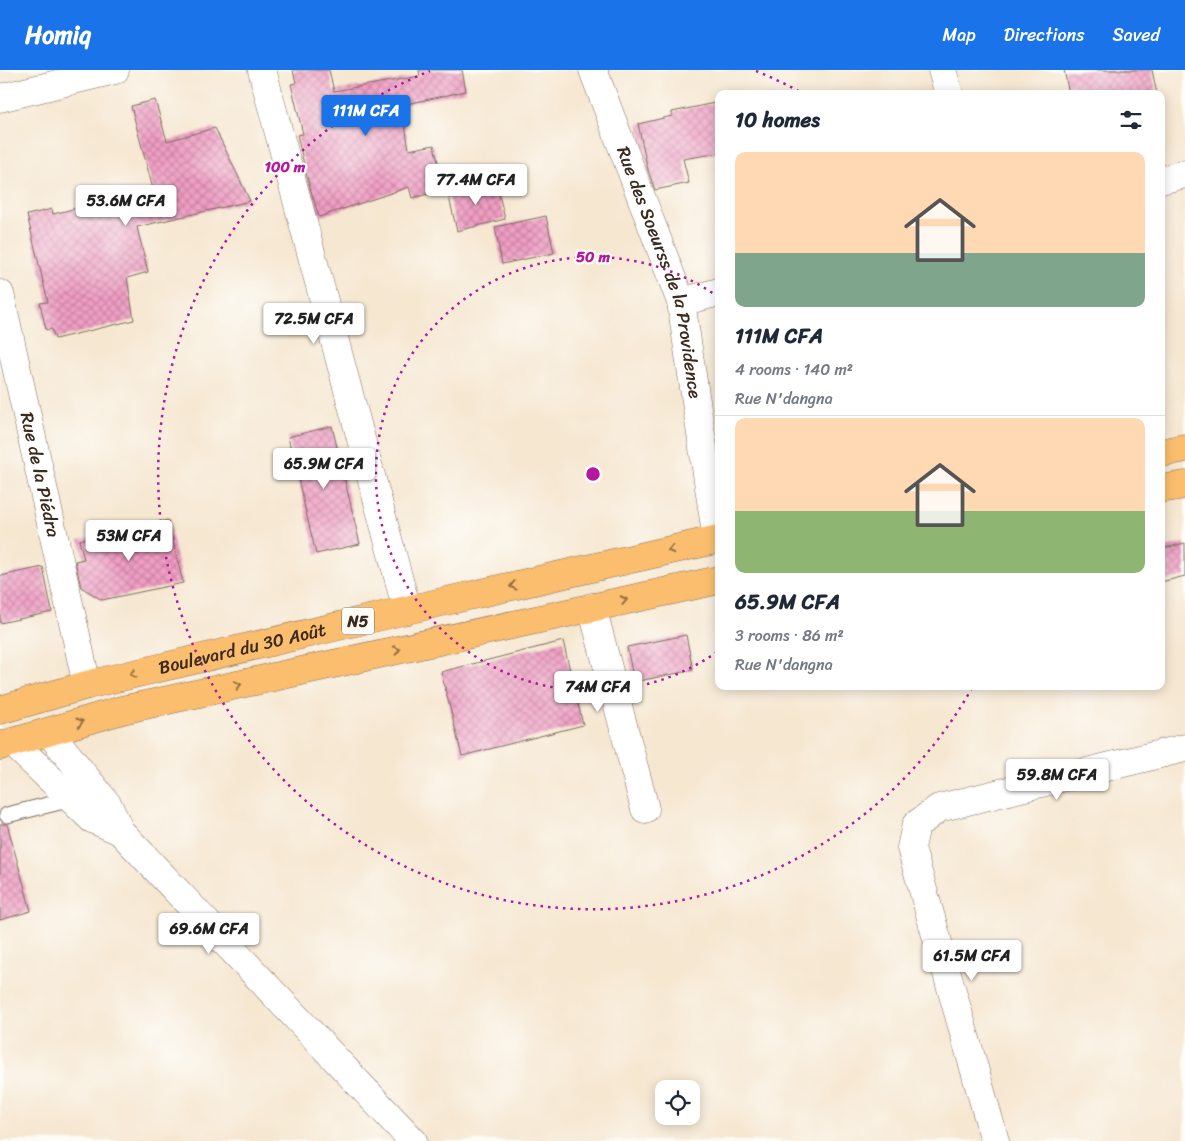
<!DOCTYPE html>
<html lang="en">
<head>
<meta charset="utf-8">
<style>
	:root { --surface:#fff; --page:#f6f6f7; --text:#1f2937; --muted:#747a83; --line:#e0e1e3; --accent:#1a73e8 }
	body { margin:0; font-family:Sriracha,sans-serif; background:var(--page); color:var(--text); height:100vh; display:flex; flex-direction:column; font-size:19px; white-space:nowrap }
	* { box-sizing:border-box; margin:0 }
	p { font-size:16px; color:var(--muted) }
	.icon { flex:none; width:28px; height:28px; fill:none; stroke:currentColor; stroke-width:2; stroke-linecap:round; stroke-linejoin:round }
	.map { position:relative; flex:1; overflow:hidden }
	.side { position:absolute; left:715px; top:20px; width:450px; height:600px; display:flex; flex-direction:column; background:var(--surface); border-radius:10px; box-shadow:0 2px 12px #0003 }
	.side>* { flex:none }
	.controls { position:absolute; left:655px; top:1010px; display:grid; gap:10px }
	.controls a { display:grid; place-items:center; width:45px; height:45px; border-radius:10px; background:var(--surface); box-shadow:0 2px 12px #0003; font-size:25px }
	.price { position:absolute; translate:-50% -42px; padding:0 11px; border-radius:5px; background:#fff; color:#222; font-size:16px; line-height:32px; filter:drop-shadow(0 1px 2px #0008) }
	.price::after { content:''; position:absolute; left:50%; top:30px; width:15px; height:11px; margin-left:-8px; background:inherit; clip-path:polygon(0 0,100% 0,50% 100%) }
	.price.active { background:var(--accent); color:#fff }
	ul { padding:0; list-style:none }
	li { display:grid; align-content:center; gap:10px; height:265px; padding:0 20px }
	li+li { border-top:1px solid var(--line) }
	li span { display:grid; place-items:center; height:155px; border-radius:10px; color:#555 }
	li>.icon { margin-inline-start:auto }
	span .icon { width:90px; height:90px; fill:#fffc; stroke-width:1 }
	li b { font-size:21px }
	h2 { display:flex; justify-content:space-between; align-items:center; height:60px; padding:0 20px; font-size:21px }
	header { display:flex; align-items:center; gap:30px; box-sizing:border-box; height:70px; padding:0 25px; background:var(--accent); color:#fff }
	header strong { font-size:24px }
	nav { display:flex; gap:28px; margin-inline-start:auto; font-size:18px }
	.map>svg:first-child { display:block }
	.building { fill:url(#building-cross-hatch) }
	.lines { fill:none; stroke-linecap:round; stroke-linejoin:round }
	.service-casing { stroke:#7c6c5d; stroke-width:17 }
	.minor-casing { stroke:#7c6c5d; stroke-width:29 }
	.trunk-casing { stroke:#7c6c5d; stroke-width:29 }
	.service { stroke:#fff; stroke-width:15 }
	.minor { stroke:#fff; stroke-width:28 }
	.trunk { stroke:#fbbe6e; stroke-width:28 }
	.oneway { stroke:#916d42 }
	.ring { fill:none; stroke:#b5179e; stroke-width:2.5; stroke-dasharray:2.5 5 }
	.labels { text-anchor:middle; stroke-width:4.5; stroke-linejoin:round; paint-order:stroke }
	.shield { fill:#fdfcf7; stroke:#75695f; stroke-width:1 }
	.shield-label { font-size:16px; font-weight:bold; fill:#3b2a1e }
	.street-label { font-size:18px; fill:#3b2a1e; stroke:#fdfcf7 }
	.centre { fill:#b5179e; stroke:#fdfcf7; stroke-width:2.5 }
	.ring-label { font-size:15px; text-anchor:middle; font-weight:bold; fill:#b5179e; stroke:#fdfcf7; stroke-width:4.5; stroke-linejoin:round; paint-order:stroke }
</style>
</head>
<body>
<header>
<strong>Homiq</strong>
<nav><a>Map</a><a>Directions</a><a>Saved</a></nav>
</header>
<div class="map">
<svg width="1185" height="1071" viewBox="0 0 1185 1071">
	<defs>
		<pattern id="building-cross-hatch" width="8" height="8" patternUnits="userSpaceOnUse" patternTransform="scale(1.25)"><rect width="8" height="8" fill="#f09ec4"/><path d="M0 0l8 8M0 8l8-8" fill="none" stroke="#c4819f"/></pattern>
	</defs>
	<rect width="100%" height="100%" fill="#fdfcf7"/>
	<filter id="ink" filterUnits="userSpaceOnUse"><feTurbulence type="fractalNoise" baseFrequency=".02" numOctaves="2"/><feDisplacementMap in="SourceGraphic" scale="10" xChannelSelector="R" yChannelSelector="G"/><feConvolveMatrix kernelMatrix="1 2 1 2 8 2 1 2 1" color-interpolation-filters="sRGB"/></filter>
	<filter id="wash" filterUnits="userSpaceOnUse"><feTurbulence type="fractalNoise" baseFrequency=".0096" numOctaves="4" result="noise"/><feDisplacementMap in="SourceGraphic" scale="20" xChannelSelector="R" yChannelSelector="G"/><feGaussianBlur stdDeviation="1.12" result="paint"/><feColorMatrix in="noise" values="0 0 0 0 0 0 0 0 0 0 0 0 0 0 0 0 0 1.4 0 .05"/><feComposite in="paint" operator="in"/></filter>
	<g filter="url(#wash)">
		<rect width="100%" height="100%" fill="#f6e7d1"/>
		<g id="blocks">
			<!-- building -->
			<path class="building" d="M293,0H329L334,21L420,6L419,0H462L466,21L402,35L409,80L434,75L444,120L412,128L409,117L319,147L308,111L297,65L303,64L291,14L296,13Z
				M1064,0H1152L1157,24H1069Z
				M155,30L167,71L215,58L250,131L137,157L148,202L127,208L134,250L55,269L52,259L46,260L40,233L48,232L27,145L52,139L53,144L153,119L131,36Z
				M719,32V83L683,89L689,113L655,120L648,100L638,54L672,46V42Z
				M496,112L505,149L457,161L448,123Z
				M546,146L554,183L502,194L495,157Z
				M332,356L360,474L316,484L288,367Z
				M168,450L183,513L102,530L81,517L75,491L84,489L79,470Z
				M1185,473V506L1161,512V479Z
				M43,497L52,542L0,553V506Z
				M686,565L693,600L634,612L627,577Z
				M563,571L583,655L462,686L441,602Z
				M0,754H7L31,841L0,850Z"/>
		</g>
	</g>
	<g filter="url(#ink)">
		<use href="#blocks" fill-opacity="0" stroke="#7c6c5d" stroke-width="1"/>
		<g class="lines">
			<defs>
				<path id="service" d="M7,745L72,729"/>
				<g id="minor">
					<path d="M262,0L407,540"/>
					<path id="s1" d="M593,0L681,232L717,470"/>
					<path d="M942,0L949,24"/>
					<path d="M0,28L115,0"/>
					<path d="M1161,110L1185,104"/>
					<path id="s2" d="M0,224L87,615"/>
					<path d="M681,232L719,222"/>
					<path d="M592,537L645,739"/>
					<path d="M49,662L108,735L120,761L413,1071"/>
					<path d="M12,672L92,749L120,761"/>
					<path d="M995,1071L911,778L916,755L939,738L1185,678"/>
				</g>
				<g id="trunk">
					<path d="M1161,383L1185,378"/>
					<path d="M1161,419L1185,415"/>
					<path id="s3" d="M0,640L87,615L407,540L719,469"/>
					<path d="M0,676L122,640L719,510"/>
				</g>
			</defs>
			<!-- service casing -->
			<use href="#service" class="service-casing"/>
			<!-- minor casing -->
			<use href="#minor" class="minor-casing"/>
			<!-- trunk casing -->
			<use href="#trunk" class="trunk-casing"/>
			<!-- service -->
			<use href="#service" class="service"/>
			<!-- minor -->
			<use href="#minor" class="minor"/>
			<!-- trunk -->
			<use href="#trunk" class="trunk"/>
		</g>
		<!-- one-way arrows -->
		<defs><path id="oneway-chevron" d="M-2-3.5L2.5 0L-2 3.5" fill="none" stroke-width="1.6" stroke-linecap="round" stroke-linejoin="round" transform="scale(1.25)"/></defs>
		<g class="oneway">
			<use href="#oneway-chevron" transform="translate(671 480) rotate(167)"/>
			<use href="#oneway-chevron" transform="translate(513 516) rotate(167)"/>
			<use href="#oneway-chevron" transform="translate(624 530) rotate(-12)"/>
			<use href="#oneway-chevron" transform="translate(397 580) rotate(-12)"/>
			<use href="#oneway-chevron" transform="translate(133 604) rotate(167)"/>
			<use href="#oneway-chevron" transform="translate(238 615) rotate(-12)"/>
			<use href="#oneway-chevron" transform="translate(80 652) rotate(-16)"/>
		</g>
	</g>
	<!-- distance rings -->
	<g class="ring">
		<path d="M717 582A217 217 0 1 1 717 226"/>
		<path d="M972 618A435 435 0 1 1 430 1M756 1A435 435 0 0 1 804 24"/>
	</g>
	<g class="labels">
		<!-- shield labels -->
		<rect class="shield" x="342" y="537.5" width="32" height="27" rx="4"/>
		<g class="shield-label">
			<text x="358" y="557">N5</text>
		</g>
		<!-- street labels -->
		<g class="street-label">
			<text dy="6" stroke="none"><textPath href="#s1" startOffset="214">Rue des Soeurss de la Providence</textPath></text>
			<text dy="6" stroke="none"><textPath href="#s2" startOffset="185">Rue de la Piédra</textPath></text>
			<text dy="6" stroke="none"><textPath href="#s3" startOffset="250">Boulevard du 30 Août</textPath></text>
		</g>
	</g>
	<circle cx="593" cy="404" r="8" class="centre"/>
	<g class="ring-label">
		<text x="285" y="102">100 m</text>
		<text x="593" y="192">50 m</text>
	</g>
</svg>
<div class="controls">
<a><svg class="icon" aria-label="locate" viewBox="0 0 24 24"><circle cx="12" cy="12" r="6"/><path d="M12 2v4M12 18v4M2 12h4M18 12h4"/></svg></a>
</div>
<b class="price active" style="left:366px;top:67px">111M CFA</b>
<b class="price" style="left:476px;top:136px">77.4M CFA</b>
<b class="price" style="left:126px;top:157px">53.6M CFA</b>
<b class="price" style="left:314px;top:275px">72.5M CFA</b>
<b class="price" style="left:324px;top:420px">65.9M CFA</b>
<b class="price" style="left:129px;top:492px">53M CFA</b>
<b class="price" style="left:598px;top:643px">74M CFA</b>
<b class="price" style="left:1057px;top:731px">59.8M CFA</b>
<b class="price" style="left:209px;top:885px">69.6M CFA</b>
<b class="price" style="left:972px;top:912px">61.5M CFA</b>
<section class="side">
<h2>10 homes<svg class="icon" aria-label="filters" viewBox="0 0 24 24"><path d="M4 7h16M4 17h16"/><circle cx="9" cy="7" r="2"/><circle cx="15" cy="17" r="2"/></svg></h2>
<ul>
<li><span style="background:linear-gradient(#ffd9b3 65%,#7fa58c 0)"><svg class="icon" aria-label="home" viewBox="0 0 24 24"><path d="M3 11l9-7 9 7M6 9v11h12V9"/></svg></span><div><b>111M CFA</b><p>4 rooms · 140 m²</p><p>Rue N'dangna</p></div></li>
<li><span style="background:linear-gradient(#ffd9b3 60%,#8fb573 0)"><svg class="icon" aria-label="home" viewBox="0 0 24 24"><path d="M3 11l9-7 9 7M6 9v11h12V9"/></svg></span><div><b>65.9M CFA</b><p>3 rooms · 86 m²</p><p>Rue N'dangna</p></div></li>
</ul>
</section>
</div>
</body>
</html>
